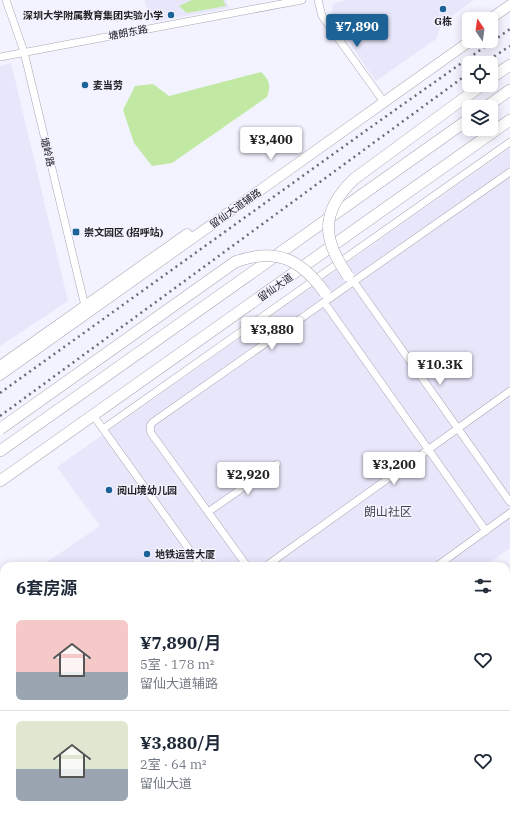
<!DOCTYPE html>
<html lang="zh">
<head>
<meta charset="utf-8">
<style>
	:root { --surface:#fff; --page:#f6f6f7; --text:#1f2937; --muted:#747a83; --line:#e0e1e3; --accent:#1d6297 }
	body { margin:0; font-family:"IBM Plex Serif","Noto Sans SC",serif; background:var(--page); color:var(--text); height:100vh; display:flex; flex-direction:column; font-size:15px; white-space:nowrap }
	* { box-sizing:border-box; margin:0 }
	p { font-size:13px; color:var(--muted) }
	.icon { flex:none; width:22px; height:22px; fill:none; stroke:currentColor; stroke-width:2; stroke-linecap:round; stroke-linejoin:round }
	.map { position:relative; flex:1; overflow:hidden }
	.side { position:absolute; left:0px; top:562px; width:510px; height:256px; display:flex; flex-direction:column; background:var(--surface); border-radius:12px 12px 0 0; box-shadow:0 2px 10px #0003 }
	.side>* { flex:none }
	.needle { width:26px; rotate:347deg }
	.fabs { position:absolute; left:462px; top:12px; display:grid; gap:8px }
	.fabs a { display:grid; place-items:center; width:36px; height:36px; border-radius:6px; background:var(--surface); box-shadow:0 2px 10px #0003; font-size:20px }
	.price { position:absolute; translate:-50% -34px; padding:0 9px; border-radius:4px; background:#fff; color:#222; font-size:13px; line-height:26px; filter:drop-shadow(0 1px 2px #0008) }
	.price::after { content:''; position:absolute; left:50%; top:24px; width:12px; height:9px; margin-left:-6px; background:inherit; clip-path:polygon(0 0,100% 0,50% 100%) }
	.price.on { background:var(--accent); color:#fff }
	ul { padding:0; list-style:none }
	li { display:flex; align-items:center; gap:12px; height:100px; padding:0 16px }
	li+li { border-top:1px solid var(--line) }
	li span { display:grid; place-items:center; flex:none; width:112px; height:80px; border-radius:6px; color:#555 }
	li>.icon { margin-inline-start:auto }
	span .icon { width:48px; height:48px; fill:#fffc; stroke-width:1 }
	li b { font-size:17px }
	h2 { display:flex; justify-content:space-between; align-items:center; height:48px; padding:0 16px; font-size:17px }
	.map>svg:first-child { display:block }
	.built { fill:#e8e6fa }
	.green { fill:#c2e9a3 }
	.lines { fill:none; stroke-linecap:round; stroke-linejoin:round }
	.street-casing { stroke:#a8a7b3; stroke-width:8 }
	.secondary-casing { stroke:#a8a7b3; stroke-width:11 }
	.primary-casing { stroke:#a8a7b3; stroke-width:12 }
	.highway-casing { stroke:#a8a7b3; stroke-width:14 }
	.street { stroke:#fff; stroke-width:7 }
	.secondary { stroke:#fff; stroke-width:10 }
	.primary { stroke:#fff; stroke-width:11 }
	.highway { stroke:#fff; stroke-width:13 }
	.rail { stroke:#6c6c73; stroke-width:2.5; stroke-dasharray:2 4; stroke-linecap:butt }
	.primary-bridge-casing { stroke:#a8a7b3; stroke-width:12; stroke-linecap:butt }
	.primary-bridge { stroke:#fff; stroke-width:11 }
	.poi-dot { fill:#1d6297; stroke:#f3f2ff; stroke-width:1.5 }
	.labels { text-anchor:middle; stroke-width:3; stroke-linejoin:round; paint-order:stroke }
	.poi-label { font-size:10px; font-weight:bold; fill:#232327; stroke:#f3f2ff; text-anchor:start }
	.street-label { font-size:10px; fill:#232327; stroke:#f3f2ff }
	.quarter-label { font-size:12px; fill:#474750; stroke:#f3f2ff }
</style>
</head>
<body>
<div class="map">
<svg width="510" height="818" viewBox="0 0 510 818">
	<rect width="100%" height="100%" fill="#f3f2ff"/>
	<!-- built -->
	<path class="built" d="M144,0H226L229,8L153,22Z
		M345,0H474L442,23L436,39L376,81L331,17L333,4Z
		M11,63L68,301L0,346V66Z
		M510,148V548L485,566H41L100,526L57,467Z
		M4,633V796L0,797V634Z"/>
	<!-- green -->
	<path class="green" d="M192,0H223L226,6L187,13L179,6Z
		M261,72C270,80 271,86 267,97L172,163L152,166L134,143L123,110L135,86L153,84L169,96Z
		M510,605V818H59L76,814H506V608Z"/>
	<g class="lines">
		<defs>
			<path id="street" d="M6,0L24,52L85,306
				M318,0L322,16L384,102
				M0,57L302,0
				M354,282L510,502
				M324,302L486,531
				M93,415L201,566
				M103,429L510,142
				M208,512L277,464
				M247,566L151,433L150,426L153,422L510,172
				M266,566L510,391
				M437,566L510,513
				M506,603L510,600
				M50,818L67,814"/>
			<path id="secondary" d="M490,19L510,5
				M0,366L187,234
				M0,375L470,41"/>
			<path id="primary" d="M491,78L510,65
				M486,107L510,90
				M0,451L469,119
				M0,481L510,120"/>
			<path id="highway" d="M506,658L510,656
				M506,683L510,681
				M136,818L149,814
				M179,818L191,814
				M230,818L241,814
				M263,818L270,814"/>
		</defs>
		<!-- street casing -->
		<use href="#street" class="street-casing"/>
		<!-- secondary casing -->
		<use href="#secondary" class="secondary-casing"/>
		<!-- primary casing -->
		<use href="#primary" class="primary-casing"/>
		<!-- highway casing -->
		<use href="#highway" class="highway-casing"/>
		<!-- street -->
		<use href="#street" class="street"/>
		<!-- secondary -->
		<use href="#secondary" class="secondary"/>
		<!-- primary -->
		<use href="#primary" class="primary"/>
		<!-- highway -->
		<use href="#highway" class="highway"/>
		<!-- rail -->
		<path class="rail" d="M484,63L510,46
			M0,393L378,122L510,29
			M0,416L469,73
			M506,571L510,568
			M506,580L510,578
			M0,785L4,784
			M0,815L5,814"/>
		<defs>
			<path id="primary-bridge" d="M348,276C322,239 320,212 354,179L482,85
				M0,429L235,262C276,247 301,259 325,293"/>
		</defs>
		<!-- primary-bridge casing -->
		<use href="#primary-bridge" class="primary-bridge-casing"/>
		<!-- primary-bridge -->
		<use href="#primary-bridge" class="primary-bridge"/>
	</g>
	<!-- markers -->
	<g class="poi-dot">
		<circle cx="443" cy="9" r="4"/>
		<circle cx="171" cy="15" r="4"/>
		<circle cx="85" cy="85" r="4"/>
		<rect x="72" y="228" width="8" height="8" rx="2"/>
		<circle cx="109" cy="490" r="4"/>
		<circle cx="147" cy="554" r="4"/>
	</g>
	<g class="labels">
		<!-- poi labels -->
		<g class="poi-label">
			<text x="163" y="19" text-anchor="end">深圳大学附属教育集团实验小学</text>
			<text x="443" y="25" text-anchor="middle">G栋</text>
			<text x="93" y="89">麦当劳</text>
			<text x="84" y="236">崇文园区 (招呼站)</text>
			<text x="117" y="494">阅山境幼儿园</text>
			<text x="155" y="558">地铁运营大厦</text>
		</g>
		<!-- street labels -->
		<g class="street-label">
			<text transform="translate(128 32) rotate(-11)" y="4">塘朗东路</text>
			<text transform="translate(48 152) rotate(76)" y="4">塘岭路</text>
			<text transform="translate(235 208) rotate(-35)" y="4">留仙大道辅路</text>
			<text transform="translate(275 287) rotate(-35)" y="4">留仙大道</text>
		</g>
		<!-- quarter labels -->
		<g class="quarter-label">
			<text x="388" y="516">朗山社区</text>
		</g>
	</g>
</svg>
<div class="fabs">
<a><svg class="needle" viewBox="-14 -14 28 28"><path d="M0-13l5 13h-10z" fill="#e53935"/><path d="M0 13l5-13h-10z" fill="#747a83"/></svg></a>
<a><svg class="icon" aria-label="locate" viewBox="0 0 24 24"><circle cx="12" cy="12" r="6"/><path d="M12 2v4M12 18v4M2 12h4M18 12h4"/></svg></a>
<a><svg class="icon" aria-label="layers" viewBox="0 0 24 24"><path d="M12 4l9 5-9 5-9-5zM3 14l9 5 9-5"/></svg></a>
</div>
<b class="price on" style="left:357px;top:48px">¥7,890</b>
<b class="price" style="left:271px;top:161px">¥3,400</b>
<b class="price" style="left:272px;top:351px">¥3,880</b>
<b class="price" style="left:440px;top:386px">¥10.3K</b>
<b class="price" style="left:394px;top:486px">¥3,200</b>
<b class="price" style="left:248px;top:496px">¥2,920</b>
<section class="side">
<h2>6套房源<svg class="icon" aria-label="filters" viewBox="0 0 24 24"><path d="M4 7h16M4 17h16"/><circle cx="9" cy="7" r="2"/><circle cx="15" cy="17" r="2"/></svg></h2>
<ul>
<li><span style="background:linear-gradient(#f6c9c9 65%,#9aa5b1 0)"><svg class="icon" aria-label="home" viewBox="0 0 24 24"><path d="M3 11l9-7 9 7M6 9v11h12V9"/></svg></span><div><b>¥7,890/月</b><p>5室 · 178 m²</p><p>留仙大道辅路</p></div><svg class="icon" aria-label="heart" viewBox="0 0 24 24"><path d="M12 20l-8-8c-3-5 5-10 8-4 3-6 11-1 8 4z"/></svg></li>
<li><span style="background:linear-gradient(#dfe7d0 60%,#9aa5b1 0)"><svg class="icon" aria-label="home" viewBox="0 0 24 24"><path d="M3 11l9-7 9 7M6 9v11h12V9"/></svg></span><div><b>¥3,880/月</b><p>2室 · 64 m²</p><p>留仙大道</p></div><svg class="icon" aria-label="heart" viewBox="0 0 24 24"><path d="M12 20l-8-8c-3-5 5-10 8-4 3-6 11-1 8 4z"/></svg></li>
</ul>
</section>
</div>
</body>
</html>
